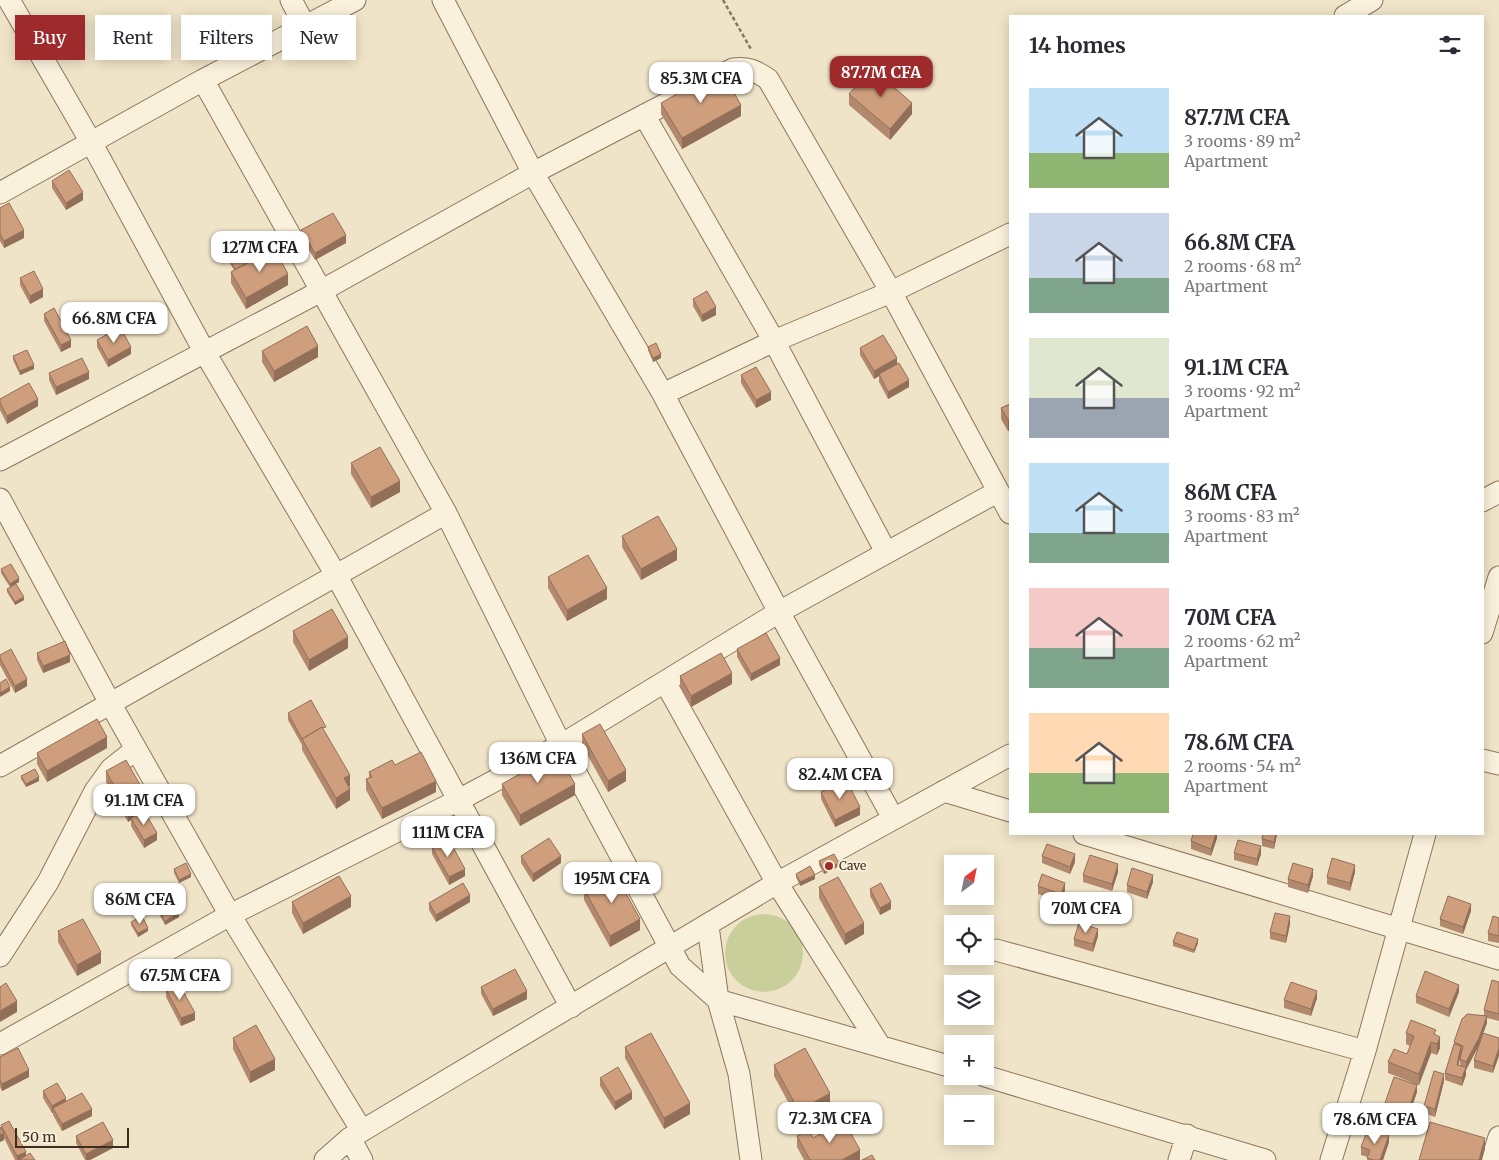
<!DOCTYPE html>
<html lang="en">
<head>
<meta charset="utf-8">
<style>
	:root { --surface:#fff; --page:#f7f7f7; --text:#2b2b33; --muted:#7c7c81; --accent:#9e2a2b }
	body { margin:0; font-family:Merriweather,serif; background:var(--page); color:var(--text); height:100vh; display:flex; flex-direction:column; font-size:19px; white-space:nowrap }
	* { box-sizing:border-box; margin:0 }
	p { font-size:16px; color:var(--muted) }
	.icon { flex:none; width:28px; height:28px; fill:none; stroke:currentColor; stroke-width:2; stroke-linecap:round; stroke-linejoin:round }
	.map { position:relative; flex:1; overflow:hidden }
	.panel { position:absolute; left:1009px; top:15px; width:475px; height:820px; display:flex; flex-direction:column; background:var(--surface); border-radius:0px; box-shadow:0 2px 12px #0003 }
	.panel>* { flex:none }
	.guide { position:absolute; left:15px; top:15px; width:475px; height:45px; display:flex; gap:10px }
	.needle { width:32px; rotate:32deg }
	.buttons { position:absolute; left:944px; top:855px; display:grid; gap:10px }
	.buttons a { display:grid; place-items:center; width:50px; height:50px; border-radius:0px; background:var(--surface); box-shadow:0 2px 12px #0003; font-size:25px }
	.scale { position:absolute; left:15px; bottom:12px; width:114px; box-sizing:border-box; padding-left:5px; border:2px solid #3d2e20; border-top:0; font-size:14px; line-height:18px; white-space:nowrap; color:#3d2e20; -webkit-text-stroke:4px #f7eed8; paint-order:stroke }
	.price { position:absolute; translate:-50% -42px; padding:0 11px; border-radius:10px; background:#fff; color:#222; font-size:16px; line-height:32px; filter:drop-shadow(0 1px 2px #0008) }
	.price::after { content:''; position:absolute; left:50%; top:30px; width:15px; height:11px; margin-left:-8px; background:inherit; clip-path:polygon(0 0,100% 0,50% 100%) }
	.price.active { background:var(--accent); color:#fff }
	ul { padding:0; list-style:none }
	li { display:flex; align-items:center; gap:15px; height:125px; padding:0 20px }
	li span { display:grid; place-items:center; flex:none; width:140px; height:100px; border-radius:0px; color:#555 }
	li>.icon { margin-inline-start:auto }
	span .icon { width:60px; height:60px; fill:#fffc; stroke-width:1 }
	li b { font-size:21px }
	h2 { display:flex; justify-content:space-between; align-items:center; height:60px; padding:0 20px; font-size:21px }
	.tag { padding:0 18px; border-radius:0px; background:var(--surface); box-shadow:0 2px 12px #0003; font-size:18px; line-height:45px }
	.tag.active { background:var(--accent); color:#fff }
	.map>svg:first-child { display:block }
	.green { fill:#c9cf9b }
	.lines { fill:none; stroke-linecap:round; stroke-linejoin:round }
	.minor-casing { stroke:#8d765c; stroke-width:23 }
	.path { stroke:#8d765c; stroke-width:2.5; stroke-dasharray:4 2.5; stroke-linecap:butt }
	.minor { stroke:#faf1dc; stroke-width:21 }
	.wall { fill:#b2896c; fill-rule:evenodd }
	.shaded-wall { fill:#916f58 }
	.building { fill:#cf9f7d; stroke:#916f58 }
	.poi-dot { fill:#9e2a2b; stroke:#f7eed8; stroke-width:2 }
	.labels { text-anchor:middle; stroke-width:4; stroke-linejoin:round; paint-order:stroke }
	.poi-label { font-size:12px; fill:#3d2e20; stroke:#f7eed8; text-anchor:start }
</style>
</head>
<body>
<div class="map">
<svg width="1499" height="1160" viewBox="0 0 1499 1160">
	<rect width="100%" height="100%" fill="#f0e4c8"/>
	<!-- green -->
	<path class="green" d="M725 953a39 39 0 1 1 78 0a39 39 0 1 1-78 0Z"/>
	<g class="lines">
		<defs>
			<path id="minor" d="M9,0L91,142L204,351L336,575L571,1007
				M291,0L305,26
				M443,0L533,173L663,394L779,612L893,818
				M1345,16L1372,0
				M203,80L446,513L561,745L680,966L718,1000L952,1067
				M644,115L774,341L886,552
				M0,193L203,80L355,0
				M663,394L774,341L891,292L1010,234
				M0,460L321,291L533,173L733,69C748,67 756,71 768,79L891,292L1010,513
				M0,499L110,703L230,915L362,1131
				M1482,501L1499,492
				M1482,633L1499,577
				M665,682L777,883L880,1046
				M1482,760L1499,764
				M0,766L446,513
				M944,791L1010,811
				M1084,834L1499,959
				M708,926L718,1000L739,1074L751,1160
				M996,950L1365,1051
				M0,956L48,882L95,791L111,769L136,749
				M0,1044L230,915L457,801L561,745L779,612L997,492
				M985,1076L1265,1160
				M350,1138L362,1160
				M325,1160L350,1138L777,883L1010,755
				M1179,1160L1187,1135
				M1331,1160L1365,1051L1425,834
				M1492,1160L1499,1137"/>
		</defs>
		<!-- minor casing -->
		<use href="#minor" class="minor-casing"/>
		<!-- path -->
		<path class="path" d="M723,0L752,51"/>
		<!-- minor -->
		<use href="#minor" class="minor"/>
	</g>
	<!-- wall -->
	<path class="wall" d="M849,94L912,114L890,140L849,105Z
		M661,103L741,116L682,149L661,114Z
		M52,181L83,200L66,210L52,188Z
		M0,208L24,238L4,248L0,241Z
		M301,230L346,243L315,260L301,237Z
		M269,240L280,253L277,255L288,285L246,309L231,283V272L234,270L229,262V258L244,264L240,257V249Z
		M20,278L43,297L30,304L20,285Z
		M693,299L716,315L702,322L693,306Z
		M44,314L71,347L61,352L44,321Z
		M97,340L131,354L108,367L97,347Z
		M648,347L661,358L653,362L648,350Z
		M860,348L897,364L909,387L888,399L879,382V376L874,379L860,355Z
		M262,351L318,357L274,382L262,362Z
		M13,356L34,369L20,375L13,360Z
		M49,373L89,379L56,395L49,380Z
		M741,375L771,400L756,408L741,383Z
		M0,399L38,406L7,424L0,410Z
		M1010,404L1008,431L1001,419V408Z
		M351,463L400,492L371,508L351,474Z
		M622,536L677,560L641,580L622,547Z
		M1,569L19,582L10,587L1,573Z
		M548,577L607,599L567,621L548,588Z
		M7,589L24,600L15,605L7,592Z
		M293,631L348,648L309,671L293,642Z
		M737,649L780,665L751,681L737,657Z
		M37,653L70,662L43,673L37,660Z
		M0,655L27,686L15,693L0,665Z
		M680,676L732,684L691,707L680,687Z
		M288,713L326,733L350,786L349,787L350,800L336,809L302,750V745L288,720Z
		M582,734L626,781L608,792L582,745Z
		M107,748L47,782L37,764V753Z
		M395,765L436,792L382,819L366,790V779L369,778V772Z
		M106,771L148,810L145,812L157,840L144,848L131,826V820L128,822L106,782Z
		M21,776L39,781L26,787L21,779Z
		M502,784L575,795L520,826L502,795Z
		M821,792L860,815L835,827L821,799Z
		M1217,834V838L1211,856L1191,849V841Z
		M1277,834L1274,849L1262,846V839Z
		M432,847L465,876L449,885L432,854Z
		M1234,853L1261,854L1257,866L1234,860Z
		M521,856L561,863L533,882L521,863Z
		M1042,856L1075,862L1070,874L1042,863Z
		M819,861L839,866L824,874L819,865Z
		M174,869L191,877L179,883L174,873Z
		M1118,872L1112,891L1083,882V875Z
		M1355,872L1350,891L1327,884V877Z
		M796,874L815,879L800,886L796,877Z
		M1313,876L1308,893L1288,887V879Z
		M1153,882L1147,899L1127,892V885Z
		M1038,886L1065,890L1061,902L1038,894Z
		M819,887L864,934L845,945L819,898Z
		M584,889L640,930L610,947L584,900Z
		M870,889L891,909L880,915L870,896Z
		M292,902L351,907L303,934L292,913Z
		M470,902L436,922L429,910V903Z
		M158,908L179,917L165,925L158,912Z
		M1471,911L1463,934L1440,926V919Z
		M1499,918V943L1488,941V933Z
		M131,922L148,931L138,937L131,925Z
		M1290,924L1286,943L1270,939V932Z
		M58,931L101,963L77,976L58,942Z
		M1098,936L1093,952L1074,946V939Z
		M1173,942L1198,943L1194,953L1173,946Z
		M1499,982V1021L1487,1018V1023L1483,1033L1499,1038L1493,1073L1474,1068V1060L1478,1047L1466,1070V1069V1075L1462,1086L1445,1080V1073L1454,1044V1042L1484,1015V1010ZM1461,1053L1460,1059V1066L1458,1065Z
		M481,987L527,999L493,1016L481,994Z
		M166,989L195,1020L181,1026L166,997Z
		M1459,992L1449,1017L1416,1003V996Z
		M1317,998L1311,1016L1284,1008V1000Z
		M1406,1033L1436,1035L1440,1048L1437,1055L1431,1053L1419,1085H1417V1092L1407,1121L1384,1113V1106L1413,1083L1388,1073V1062L1407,1054L1410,1046L1406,1044Z
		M233,1038L275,1070L250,1083L233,1049Z
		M625,1047L690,1114L664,1129L625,1058Z
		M0,1057L29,1077L2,1091L0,1087Z
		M774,1065L830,1104L799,1122L774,1076Z
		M600,1078L632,1099L615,1110L600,1086Z
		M1444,1081L1435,1117L1424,1113V1106Z
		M43,1091L66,1101L92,1116L62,1131L53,1115V1113H52L43,1098Z
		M1,1125L26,1156L35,1160H15L4,1138V1140L0,1142V1127L1,1128Z
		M76,1136L113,1148L90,1160H85L76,1143Z
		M797,1136L813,1138L860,1160H804L797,1147Z
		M1389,1142L1383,1160H1367L1368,1157L1361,1155V1147Z"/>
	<!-- shaded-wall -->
	<path class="shaded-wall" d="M912,103V114L890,140V129Z
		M741,105V116L682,149V138Z
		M83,192V200L66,210V203Z
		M24,230V238L4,248V241Z
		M346,235V243L315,260V253Z
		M280,246V253L268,260V253Z
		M266,249V257L247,268V261Z
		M288,274V285L246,309V298Z
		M43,289V297L30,304V296Z
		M716,307V315L702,322V315Z
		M71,340V347L61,352V345Z
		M318,346V357L274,382V371Z
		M131,347V354L108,367V360Z
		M661,354V358L653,362V358Z
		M897,358V365L874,379V371Z
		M34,365V369L20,375V371Z
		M89,372V379L56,395V387Z
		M909,380V387L888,399V392Z
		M771,392V400L756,408V400Z
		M38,399V406L7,424V416Z
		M1008,420H1010V430L1008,431Z
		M400,481V492L371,508V497Z
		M677,549V560L641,580V569Z
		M19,578V582L10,587V584Z
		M607,588V599L567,621V610Z
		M24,597V600L15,605V602Z
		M348,637V648L309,671V660Z
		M70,655V662L43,673V666Z
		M780,658V665L751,681V674Z
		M732,673V684L691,707V696Z
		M27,679V686L15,693V686Z
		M10,687V691L0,697V693Z
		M107,737V748L47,782V771Z
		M626,770V781L608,792V781Z
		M350,775V786L344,789V778Z
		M39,777V781L26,787V784Z
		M436,781V792L382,819V808Z
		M575,784V795L520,826V815Z
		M350,789V800L336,809V798Z
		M148,799V810L132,819L131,818V820L128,822V811Z
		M860,807V815L835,827V820Z
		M157,833V840L144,848V840Z
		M1216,834H1217V838L1211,856V849Z
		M1276,834H1277L1274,849V842Z
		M1261,846V854L1257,866V859Z
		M1075,854V862L1070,874V867Z
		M561,856V863L533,882V874Z
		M839,863V866L824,874V870Z
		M1118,864V872L1112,891V884Z
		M1355,865V872L1350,891V883Z
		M465,869V876L449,885V877Z
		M1313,869V876L1308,893V885Z
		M191,874V877L179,883V880Z
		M815,875V879L800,886V882Z
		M1153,875V882L1147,899V892Z
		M1065,883V890L1061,902V894Z
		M470,895V902L436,922V915Z
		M351,896V907L303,934V923Z
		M891,902V909L880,915V908Z
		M1471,904V911L1463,934V927Z
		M179,913V917L165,925V921Z
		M1290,916V924L1286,943V936Z
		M640,919V930L610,947V936Z
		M864,923V934L845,945V934Z
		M148,928V931L138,937V933Z
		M1098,929V936L1093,952V944Z
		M1198,939V943L1194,953V950Z
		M101,952V963L77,976V965Z
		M1459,985V992L1449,1017V1009Z
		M527,991V999L493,1016V1009Z
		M1317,991V998L1311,1016V1009Z
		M17,1001V1012L0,1022V1011Z
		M195,1013V1020L181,1026V1018Z
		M1487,1016V1023L1479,1045L1466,1070V1062Z
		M1440,1037V1048L1437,1055V1044Z
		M1431,1042V1053L1419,1085V1074Z
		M1461,1046V1054L1457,1072V1065Z
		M1499,1048V1056L1493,1073V1066Z
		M275,1059V1070L250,1083V1072Z
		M1466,1067V1075L1462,1086V1078Z
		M29,1070V1077L2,1091V1084Z
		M1444,1074V1081L1435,1117V1109Z
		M1417,1085V1092L1407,1121V1114Z
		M632,1092V1099L615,1110V1102Z
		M830,1093V1104L799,1122V1111Z
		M66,1098V1105L53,1108V1113H52V1106Z
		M690,1103V1114L664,1129V1118Z
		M92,1109V1116L62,1131V1124Z
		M4,1133V1140L0,1142V1135Z
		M1389,1135V1142L1383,1160H1380Z
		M1485,1138V1149L1482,1160H1479Z
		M113,1140V1148L90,1160H86V1154Z
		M860,1150V1160H842Z
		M26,1152V1159L24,1160H17V1156Z"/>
	<!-- building -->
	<path class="building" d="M872,68L912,103L890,129L849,94Z
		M720,69L741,105L682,138L661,103Z
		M69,170L83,192L66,203L52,181Z
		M9,203L24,230L4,241L0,234V208Z
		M333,213L346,235L315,253L301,230Z
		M265,234L269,240L275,237L280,246L267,252L266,249L247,261L240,249Z
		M274,248L288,274L246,298L231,272Z
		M237,253L244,265L235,269L229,258Z
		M34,271L43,289L30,296L20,278Z
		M707,291L716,307L702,315L693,299Z
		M54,308L71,340L61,345L44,314Z
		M307,326L318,346L274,371L262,351Z
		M120,327L131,347L108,360L97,340Z
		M883,335L897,358L874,371L860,348Z
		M656,343L661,354L653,358L648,347Z
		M27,350L34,365L20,371L13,356Z
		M82,358L89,372L56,387L49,373Z
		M899,363L909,380L888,392L879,374Z
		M756,367L771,392L756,400L741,375Z
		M29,383L38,399L7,416L0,403V399Z
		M1010,404V420H1008L1001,408Z
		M380,447L400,481L371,497L351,463Z
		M658,516L677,549L641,569L622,536Z
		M588,555L607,588L567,610L548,577Z
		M11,564L19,578L10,584L1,569Z
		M16,584L24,597L15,602L7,589Z
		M332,609L348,637L309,660L293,631Z
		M766,633L780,658L751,674L737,649Z
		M65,641L70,655L43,666L37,653Z
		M11,649L27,679L15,686L0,658V655Z
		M721,653L732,673L691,696L680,676Z
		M6,679L10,687L0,693V683Z
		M311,700L326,727L323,728L322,727L302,739L288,713Z
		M97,719L107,737L47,771L37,753Z
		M600,724L626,770L608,781L582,734Z
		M322,727L350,775L344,778L350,789L336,798L302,739Z
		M421,752L436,781L382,808L366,779L372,777L369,772L392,760L395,765Z
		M557,753L575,784L520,815L502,784Z
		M126,760L148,799L128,811L106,771Z
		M35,769L39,777L26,784L21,776Z
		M846,779L860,807L835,820L821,792Z
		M144,811L157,833L144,840L131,818Z
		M1193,834H1216L1211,849L1191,841Z
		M1263,834H1276L1274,842L1262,839Z
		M448,838L465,869L449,877L432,847Z
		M549,838L561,856L533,874L521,856Z
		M1238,840L1261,846L1257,859L1234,853Z
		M1047,844L1075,854L1070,867L1042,856Z
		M834,854L839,863L824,870L819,861Z
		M1090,855L1118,864L1112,884L1083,875Z
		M1332,858L1355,865L1350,883L1327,877Z
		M186,863L191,874L179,880L174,869Z
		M1293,863L1313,869L1308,885L1288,879Z
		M810,866L815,875L800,882L796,874Z
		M1132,868L1153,875L1147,892L1127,885Z
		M614,872L640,919L610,936L584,889Z
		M1042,874L1065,883L1061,894L1038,886Z
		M339,876L351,896L303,923L292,902Z
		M838,877L864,923L845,934L819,887Z
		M463,883L470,895L436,915L429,903Z
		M881,883L891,902L880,908L870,889Z
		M1448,896L1471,904L1463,927L1440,919Z
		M172,900L179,913L165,921L158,908Z
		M1275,913L1290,916L1286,936L1270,932Z
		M142,916L148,928L138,933L131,922Z
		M1493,916L1499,918V936L1488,933Z
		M83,919L101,952L77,965L58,931Z
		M1079,923L1098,929L1093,944L1074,939Z
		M1177,932L1198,939L1194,950L1173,942Z
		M515,969L527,991L493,1009L481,987Z
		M1425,971L1459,985L1449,1009L1416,996Z
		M1492,980L1499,982V1014L1484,1010Z
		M1291,982L1317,991L1311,1009L1284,1000Z
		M6,983L17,1001L0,1011V987Z
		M179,984L195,1013L181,1018L166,989Z
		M1467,1014L1487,1016L1479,1038L1466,1062L1460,1059L1463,1046L1454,1042L1462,1019Z
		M1411,1020L1436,1030L1434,1034L1440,1037L1437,1044L1431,1042L1419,1074L1388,1062L1394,1049L1407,1054L1414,1036L1406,1033Z
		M256,1025L275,1059L250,1072L233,1038Z
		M651,1033L690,1103L664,1118L625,1047Z
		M1483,1033L1499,1038V1048L1493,1066L1474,1060Z
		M1454,1044L1461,1046L1457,1065L1466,1067L1462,1078L1445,1073Z
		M18,1048L29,1070L2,1084L0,1080V1057Z
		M805,1048L830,1093L799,1111L774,1065Z
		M618,1067L632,1092L615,1102L600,1078Z
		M1434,1071L1444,1074L1435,1109L1424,1106Z
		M1394,1077L1417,1085L1407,1114L1384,1106Z
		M57,1083L66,1098L52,1106L43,1091Z
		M82,1093L92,1109L62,1124L53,1108Z
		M9,1121L26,1152L17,1156L1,1125Z
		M844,1121L860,1150L842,1160H810L797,1136L809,1130L813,1138Z
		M103,1122L113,1140L86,1154L76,1136Z
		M1430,1122L1485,1138L1479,1160H1419Z
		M0,1127L4,1133L0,1135Z
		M1376,1131L1389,1135L1380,1160H1373L1367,1158L1370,1150L1361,1147L1366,1134L1374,1137Z
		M30,1153L35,1160H19Z
		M872,1155L875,1160H862Z"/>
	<!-- markers -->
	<circle class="poi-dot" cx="829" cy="866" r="5"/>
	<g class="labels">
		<!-- poi labels -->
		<g class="poi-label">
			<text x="839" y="870">Cave</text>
		</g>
	</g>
</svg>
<div class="buttons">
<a><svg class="needle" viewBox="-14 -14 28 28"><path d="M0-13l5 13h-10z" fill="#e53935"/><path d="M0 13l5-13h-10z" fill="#7c7c81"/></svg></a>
<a><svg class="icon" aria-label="locate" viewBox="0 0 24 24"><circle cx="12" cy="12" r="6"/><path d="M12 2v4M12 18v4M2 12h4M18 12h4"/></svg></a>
<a><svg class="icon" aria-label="layers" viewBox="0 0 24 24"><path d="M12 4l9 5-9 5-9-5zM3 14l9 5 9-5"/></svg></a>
<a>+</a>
<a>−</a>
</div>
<div class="scale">50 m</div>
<b class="price active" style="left:881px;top:98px">87.7M CFA</b>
<b class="price" style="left:701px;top:104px">85.3M CFA</b>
<b class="price" style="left:260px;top:273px">127M CFA</b>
<b class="price" style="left:114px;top:344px">66.8M CFA</b>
<b class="price" style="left:538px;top:784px">136M CFA</b>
<b class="price" style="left:840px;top:800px">82.4M CFA</b>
<b class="price" style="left:144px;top:826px">91.1M CFA</b>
<b class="price" style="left:448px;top:858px">111M CFA</b>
<b class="price" style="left:612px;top:904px">195M CFA</b>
<b class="price" style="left:140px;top:925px">86M CFA</b>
<b class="price" style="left:1086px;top:934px">70M CFA</b>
<b class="price" style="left:180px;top:1001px">67.5M CFA</b>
<b class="price" style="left:830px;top:1144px">72.3M CFA</b>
<b class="price" style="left:1375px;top:1145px">78.6M CFA</b>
<div class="guide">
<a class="tag active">Buy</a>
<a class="tag">Rent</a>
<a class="tag">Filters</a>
<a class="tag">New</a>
</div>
<section class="panel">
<h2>14 homes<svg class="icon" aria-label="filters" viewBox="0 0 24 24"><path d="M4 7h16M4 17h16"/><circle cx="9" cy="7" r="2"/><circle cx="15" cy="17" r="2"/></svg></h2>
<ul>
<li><span style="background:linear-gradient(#bfe0f5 65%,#8fb573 0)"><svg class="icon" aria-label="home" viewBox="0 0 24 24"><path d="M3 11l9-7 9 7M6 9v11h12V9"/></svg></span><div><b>87.7M CFA</b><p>3 rooms · 89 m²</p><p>Apartment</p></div></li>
<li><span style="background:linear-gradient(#c9d6e8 65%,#7fa58c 0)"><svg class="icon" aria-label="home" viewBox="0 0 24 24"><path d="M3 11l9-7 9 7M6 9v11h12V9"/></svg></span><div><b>66.8M CFA</b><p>2 rooms · 68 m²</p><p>Apartment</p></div></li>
<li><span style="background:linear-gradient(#dfe7d0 60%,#9aa5b1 0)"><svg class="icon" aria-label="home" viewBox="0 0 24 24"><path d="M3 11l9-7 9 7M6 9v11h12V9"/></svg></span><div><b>91.1M CFA</b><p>3 rooms · 92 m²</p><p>Apartment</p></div></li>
<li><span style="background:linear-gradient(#bfe0f5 70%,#7fa58c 0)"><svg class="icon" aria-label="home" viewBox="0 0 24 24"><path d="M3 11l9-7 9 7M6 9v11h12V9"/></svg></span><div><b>86M CFA</b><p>3 rooms · 83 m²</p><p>Apartment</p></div></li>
<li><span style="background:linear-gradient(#f6c9c9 60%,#7fa58c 0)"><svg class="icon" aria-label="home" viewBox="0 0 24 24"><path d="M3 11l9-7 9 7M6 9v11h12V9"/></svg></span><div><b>70M CFA</b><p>2 rooms · 62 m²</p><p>Apartment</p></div></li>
<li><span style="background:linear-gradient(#ffd9b3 60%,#8fb573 0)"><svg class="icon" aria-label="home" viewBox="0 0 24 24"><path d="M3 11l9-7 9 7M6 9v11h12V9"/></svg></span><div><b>78.6M CFA</b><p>2 rooms · 54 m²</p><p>Apartment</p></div></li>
</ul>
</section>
</div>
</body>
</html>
